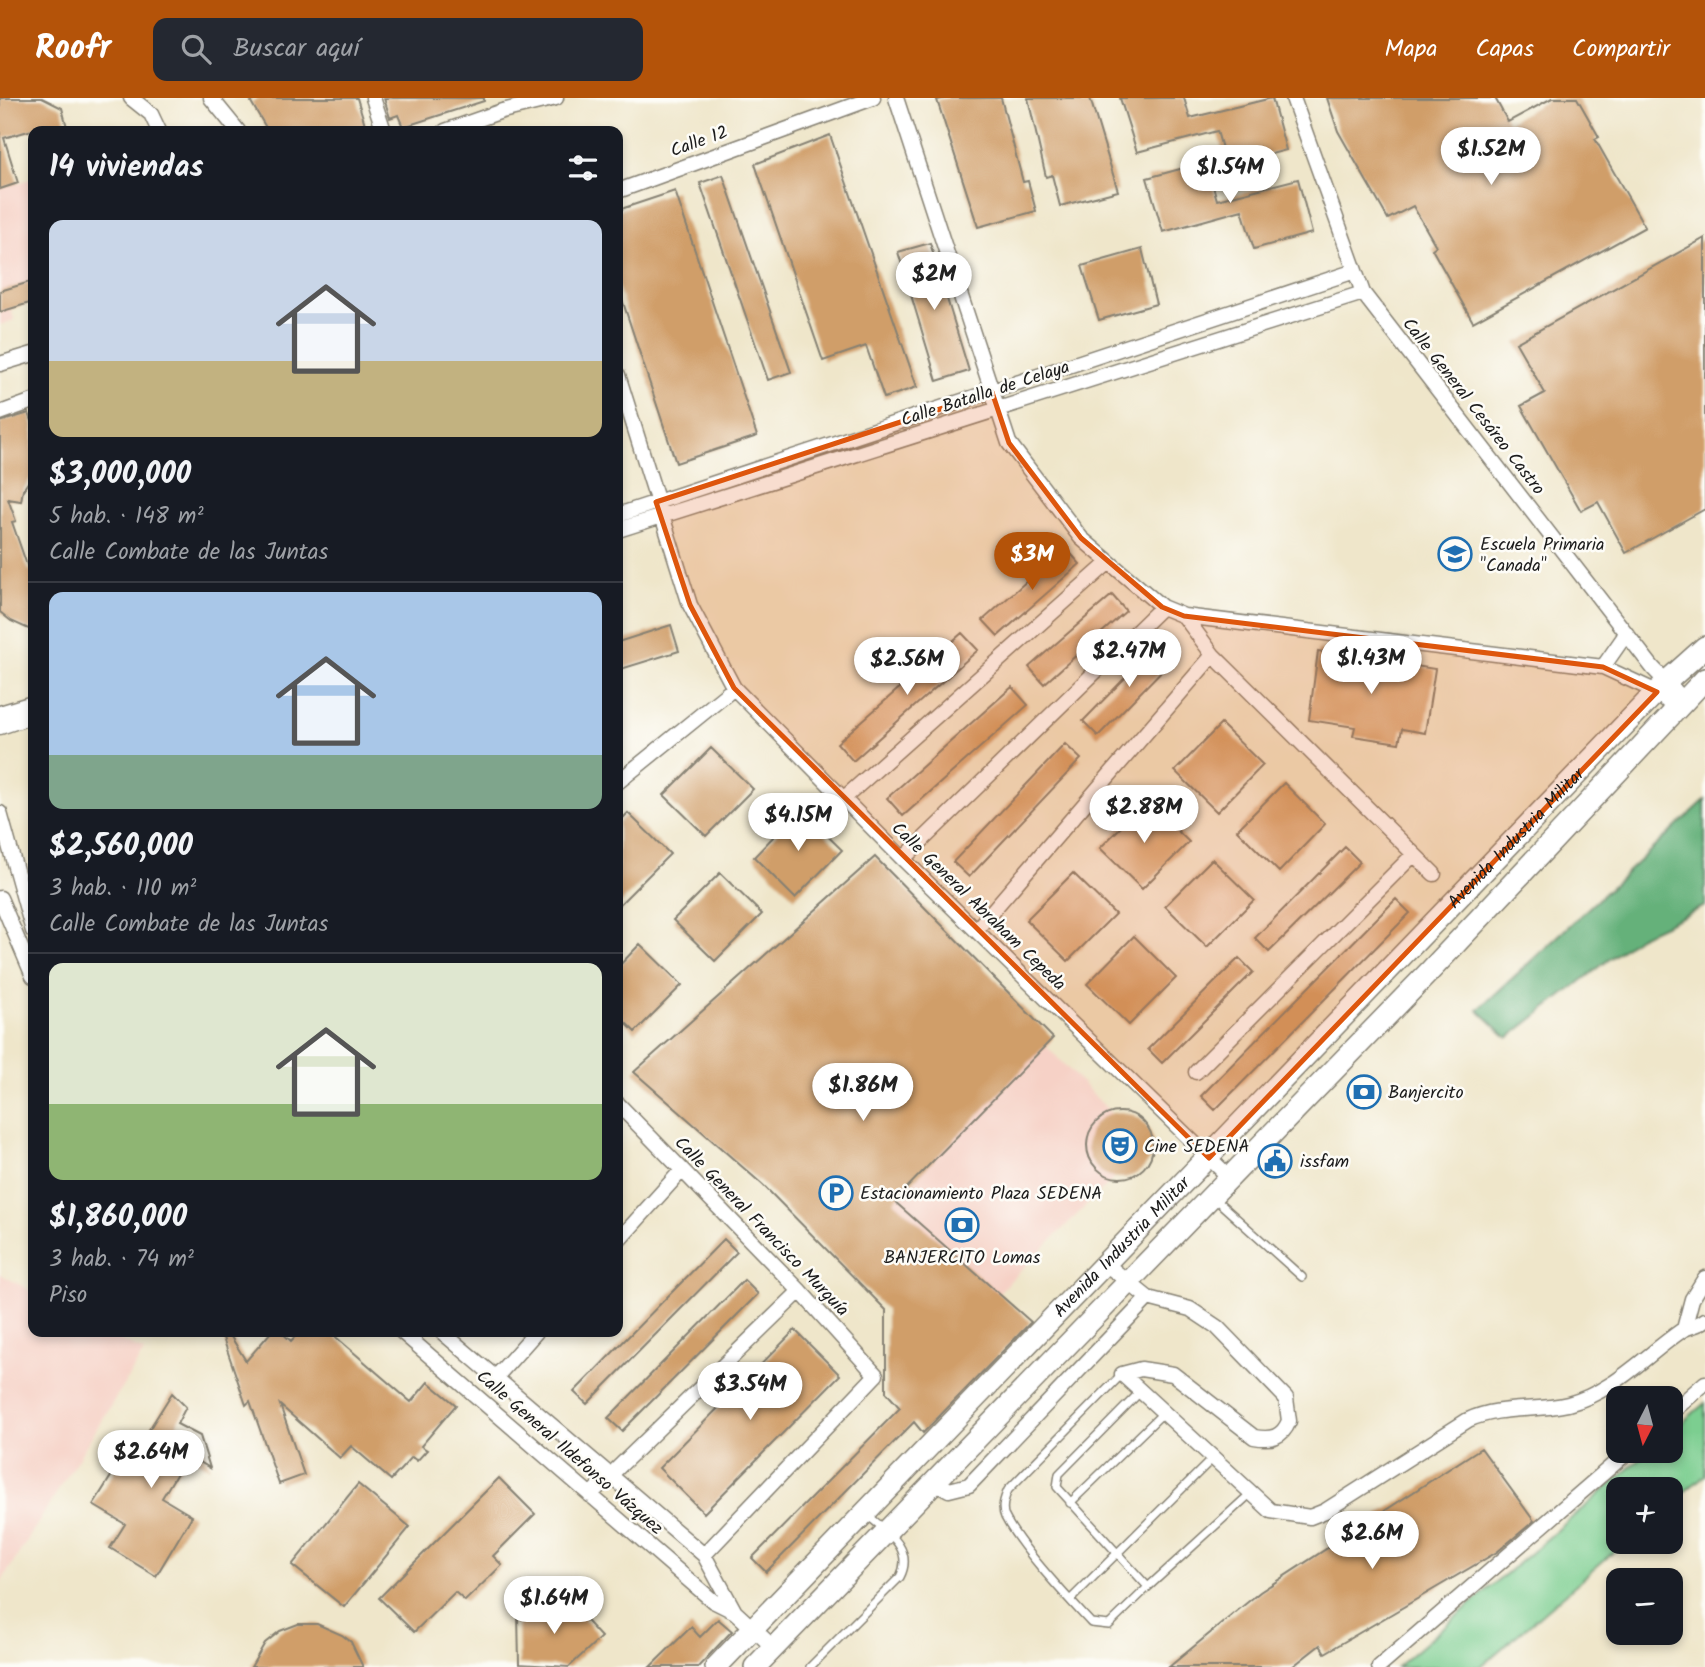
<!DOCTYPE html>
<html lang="es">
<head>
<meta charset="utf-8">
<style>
	:root { --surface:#171b24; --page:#242831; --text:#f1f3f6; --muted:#9ea1a6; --line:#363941; --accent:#b45309 }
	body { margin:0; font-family:Kalam,sans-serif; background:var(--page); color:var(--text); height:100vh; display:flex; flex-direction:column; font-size:26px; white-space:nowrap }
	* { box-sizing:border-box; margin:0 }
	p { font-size:23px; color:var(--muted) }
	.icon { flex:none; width:38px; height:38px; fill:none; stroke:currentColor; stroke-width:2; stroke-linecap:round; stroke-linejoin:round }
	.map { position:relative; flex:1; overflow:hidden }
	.details { position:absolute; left:28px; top:28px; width:595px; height:1211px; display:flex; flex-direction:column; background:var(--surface); border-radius:14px; box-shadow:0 4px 10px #0003 }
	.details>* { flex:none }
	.needle { width:46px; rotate:186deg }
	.fabs { position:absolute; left:1606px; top:1288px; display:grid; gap:14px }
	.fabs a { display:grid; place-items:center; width:77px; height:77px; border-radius:14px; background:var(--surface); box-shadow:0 4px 10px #0003; font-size:35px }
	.price { position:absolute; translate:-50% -60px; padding:0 16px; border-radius:24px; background:#fff; color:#222; font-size:23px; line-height:46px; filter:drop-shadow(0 2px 4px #0008) }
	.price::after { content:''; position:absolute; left:50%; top:42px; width:21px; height:16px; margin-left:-10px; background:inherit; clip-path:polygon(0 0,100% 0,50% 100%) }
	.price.on { background:var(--accent); color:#fff }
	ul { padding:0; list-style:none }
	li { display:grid; align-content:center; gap:14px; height:371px; padding:0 21px }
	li+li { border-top:2px solid var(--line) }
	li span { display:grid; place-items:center; height:217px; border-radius:14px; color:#555 }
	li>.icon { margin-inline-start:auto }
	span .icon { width:126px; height:126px; fill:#fffc; stroke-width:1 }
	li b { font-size:30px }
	h2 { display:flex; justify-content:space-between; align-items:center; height:84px; padding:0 21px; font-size:30px }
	header { display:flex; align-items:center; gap:42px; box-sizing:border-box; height:98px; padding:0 35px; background:var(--accent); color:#fff }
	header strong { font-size:33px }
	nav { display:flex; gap:38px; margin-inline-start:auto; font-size:24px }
	.search { width:490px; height:63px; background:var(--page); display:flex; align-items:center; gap:18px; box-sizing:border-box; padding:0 24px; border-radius:14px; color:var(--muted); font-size:26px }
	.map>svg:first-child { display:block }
	.built { fill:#f6d1c6 }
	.green { fill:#7cce90; stroke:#4c7556; stroke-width:2 }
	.forest { fill:#65b17a; stroke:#40664b; stroke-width:2 }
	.building { fill:#d09e69 }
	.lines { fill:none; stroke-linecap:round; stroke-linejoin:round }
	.lane-casing { stroke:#868173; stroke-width:10 }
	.street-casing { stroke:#868173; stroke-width:17 }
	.secondary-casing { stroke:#868173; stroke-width:24 }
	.lane { stroke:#fff; stroke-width:7 }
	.street { stroke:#fff; stroke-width:14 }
	.secondary { stroke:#fff; stroke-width:21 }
	.marked { fill:#de560d; fill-opacity:0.2; stroke:#de560d; stroke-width:5; stroke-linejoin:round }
	.labels { text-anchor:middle; stroke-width:5; stroke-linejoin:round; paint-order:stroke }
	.street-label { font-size:18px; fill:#1c1c1c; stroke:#fdfcf7 }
	.poi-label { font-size:18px; fill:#1c1c1c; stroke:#fdfcf7; text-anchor:start }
</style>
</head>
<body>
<header>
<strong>Roofr</strong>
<div class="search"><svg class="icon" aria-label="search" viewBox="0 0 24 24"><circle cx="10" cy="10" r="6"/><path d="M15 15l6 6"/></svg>Buscar aquí</div>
<nav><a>Mapa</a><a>Capas</a><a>Compartir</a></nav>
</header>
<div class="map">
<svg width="1705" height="1569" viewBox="0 0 1705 1569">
	<rect width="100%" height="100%" fill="#fdfcf7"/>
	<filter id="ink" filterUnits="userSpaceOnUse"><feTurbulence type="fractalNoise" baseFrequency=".0143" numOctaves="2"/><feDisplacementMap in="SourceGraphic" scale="14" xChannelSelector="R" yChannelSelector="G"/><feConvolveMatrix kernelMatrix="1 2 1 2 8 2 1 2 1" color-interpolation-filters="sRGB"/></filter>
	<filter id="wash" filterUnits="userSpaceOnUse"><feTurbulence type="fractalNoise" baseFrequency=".00686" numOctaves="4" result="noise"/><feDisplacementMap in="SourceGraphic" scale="28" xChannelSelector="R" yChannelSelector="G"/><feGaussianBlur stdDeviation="1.57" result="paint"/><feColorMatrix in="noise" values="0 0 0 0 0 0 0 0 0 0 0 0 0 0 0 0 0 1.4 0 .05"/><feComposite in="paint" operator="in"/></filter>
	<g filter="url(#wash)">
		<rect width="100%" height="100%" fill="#efe6ca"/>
		<!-- built -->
		<path class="built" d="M33,80V204L11,211L14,222L0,227V91Z
			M1053,940L1047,949L1111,1015L1097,1023L1087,1044L1091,1064L1105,1077L1114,1080L994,1199L894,1103Z
			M0,1176L33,1194V1234H106L144,1254L0,1486Z"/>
		<!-- green -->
		<path class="green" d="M1705,1305V1377L1671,1405V1391H1619V1444H1625L1480,1569H1397L1650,1353H1671V1334Z"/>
		<!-- forest -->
		<path class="forest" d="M1705,702V808L1638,839L1508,940L1478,912Z"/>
		<g id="blocks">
			<!-- building -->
			<path class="building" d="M0,0H42L62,10L68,33H47L46,28L4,40L18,85L0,91Z
				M260,0H357L367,33H268L251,4Z
				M384,0H484V3L403,29L398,17L390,20Z
				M947,0H1001L1023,84L1028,83L1036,113L978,129L937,2Z
				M1028,0H1090L1118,93L1060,108L1052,77L1046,79Z
				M1120,0H1184L1190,20L1272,0L1286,52L1227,68L1217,33L1137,54Z
				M1327,0H1495L1508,24L1552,0H1577L1599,39L1595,41L1645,129L1473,224L1432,151L1436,148L1413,108L1388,121L1338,33Z
				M830,37L917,289L884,300L866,248L823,263L755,66Z
				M1206,64L1217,102L1298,81L1312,135L1254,151L1242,112L1163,134L1147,80Z
				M723,77L791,274L768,282L700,85Z
				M675,93L757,338L676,365L618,189V112Z
				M1705,140V411L1626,455L1598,404L1581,413L1521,308L1545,295L1516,245Z
				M930,145L969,273L937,283L898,154Z
				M1142,151L1156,206L1099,222L1082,168Z
				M33,183V204L0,214V193Z
				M29,315L33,326V377L23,392L21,403L8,401L16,423L12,424L29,473L33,469V533L11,523L0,514V324Z
				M1065,449L1080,466L998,538L983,522Z
				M1112,497L1126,513L1044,586L1029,569Z
				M671,527L679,553L618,572V544Z
				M962,535L978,552L853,663L837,645Z
				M1160,544L1175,559L1098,638L1083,623Z
				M1318,553L1435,571L1425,635L1402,631L1399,645L1353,638L1355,629L1309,622Z
				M1012,589L1028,607L903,718L887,700Z
				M1221,626L1263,667L1217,714L1175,673Z
				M1065,646L1081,661L969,779L953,764Z
				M711,650L753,691L706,738L664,697Z
				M1284,685L1325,726L1279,774L1237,732Z
				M1147,703L1189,744L1142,791L1100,750Z
				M800,711L842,752L795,800L754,759Z
				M628,715L670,756L618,808V725Z
				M1345,749L1360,764L1269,854L1255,840Z
				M875,759L1053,940L894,1103L1031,1224L923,1335L914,1324L766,1474L752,1460L900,1310L886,1294V1212L763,1087L634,974Z
				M1212,761L1254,802L1207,849L1165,808Z
				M720,775L762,816L715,863L673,822Z
				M1073,775L1115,816L1068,863L1026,822Z
				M1396,801L1410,815L1215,1012L1201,998Z
				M1134,838L1176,880L1129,927L1087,886Z
				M640,846L682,887L635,934L618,917V869Z
				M1239,860L1253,874L1162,965L1148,951Z
				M1087 1047a33 33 0 1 1 66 0a33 33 0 1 1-66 0Z
				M724,1141L737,1154L587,1306L574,1294Z
				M744,1182L758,1196L622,1333L608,1320Z
				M795,1232L840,1277L704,1415L659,1370Z
				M221,1234H228L246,1263L271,1234H281L291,1243L299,1234H330L411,1304L428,1284L456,1307L421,1348L427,1352L417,1363L412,1359L391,1382L351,1348L340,1360L280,1307L304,1377L279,1386L250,1303L246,1307Z
				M172,1295L186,1309L177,1326L200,1338L210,1370L188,1357L162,1400L192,1418L156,1478L110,1450L125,1426L93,1407L132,1345L138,1349Z
				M1481,1350L1534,1423L1497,1454L1325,1555L1320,1547L1292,1569H1169L1260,1494Z
				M499,1380L535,1416L493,1458L502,1467L465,1503L455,1494L414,1534L379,1500Z
				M358,1386L410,1429L344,1509L292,1467Z
				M563,1498L601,1539L569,1569L519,1566L518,1515H545Z
				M718,1521L732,1533L698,1569H650L691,1529L700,1539Z
				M298,1526H317L342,1537L351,1544L363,1569H251L265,1545L280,1533Z"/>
		</g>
	</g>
	<g filter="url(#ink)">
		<use href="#blocks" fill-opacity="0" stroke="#868173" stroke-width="2"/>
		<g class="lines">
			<defs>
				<path id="lane" d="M1214,1100L1302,1179
					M1122,1276L1008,1392C1004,1401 1001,1410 1005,1419C1020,1449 1067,1499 1091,1525L1109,1527L1148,1489
					M1141,1293L1059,1376L1057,1389L1148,1489L1250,1396
					M1070,1405L1164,1314
					M1070,1502L1212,1361
					M810,1569L900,1479C915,1450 886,1433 866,1416"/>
				<path id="street" d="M131,0L151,16L159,33
					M211,0L238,33
					M373,0L384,33
					M896,0L1009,345L1081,440L1162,509L1184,518L1603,569L1657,594L1678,613
					M1293,0L1363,195L1653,570L1686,604
					M445,33L502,13L556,0
					M618,93L873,0
					M0,266L33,256
					M618,277L690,507L734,590L903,761L1230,1080
					M0,315L33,303
					M618,417L1355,173
					M618,432L1363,195
					M1184,518L1213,557L1434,776
					M1603,569L1626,536
					M0,615L33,605
					M0,629L33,618
					M618,684L734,590
					M842,702L1108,465
					M0,715L33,833
					M903,761L1162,509
					M0,800L33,878
					M976,832L1213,557
					M1196,974L1413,757
					M618,1006L800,1193L876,1277L704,1457
					M618,1143L682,1072
					M1106,1166L1148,1200L1190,1211L1217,1229L1286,1300L1289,1323C1282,1340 1271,1342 1254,1339L1173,1276L1141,1271L1122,1276
					M1684,1231L1692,1201L1705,1180
					M402,1234L713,1503L735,1514L773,1549
					M442,1234L704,1457L735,1514
					M1122,1276L1271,1413L1310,1419L1325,1413L1468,1322C1501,1307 1534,1314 1568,1306C1612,1295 1645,1258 1681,1233C1688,1228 1698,1228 1705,1222
					M496,1279L536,1234
					M1671,1315L1705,1285
					M934,1384L949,1392L969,1387L1148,1200
					M590,1397L800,1193
					M1379,1569L1629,1353"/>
				<g id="secondary">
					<path id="s1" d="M716,1569L1666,584L1705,549"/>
					<path d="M755,1569L1429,874L1705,581"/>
				</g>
			</defs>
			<!-- lane casing -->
			<use href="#lane" class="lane-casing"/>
			<!-- street casing -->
			<use href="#street" class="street-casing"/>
			<!-- secondary casing -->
			<use href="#secondary" class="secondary-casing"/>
			<!-- lane -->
			<use href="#lane" class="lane"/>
			<!-- street -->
			<use href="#street" class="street"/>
			<!-- secondary -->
			<use href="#secondary" class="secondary"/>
		</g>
	</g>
	<!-- marked area -->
	<path class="marked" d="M992,294L1009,345L1081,440L1162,509L1184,518L1603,569L1657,594L1209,1060L734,590L690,507L656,404Z"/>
	<!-- icons -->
	<defs>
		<symbol id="school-ring" viewBox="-11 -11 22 22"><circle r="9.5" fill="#fdfcf7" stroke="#1f6fb2" stroke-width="1.5"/><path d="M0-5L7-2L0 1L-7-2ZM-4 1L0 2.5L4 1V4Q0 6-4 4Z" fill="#1f6fb2"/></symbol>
		<symbol id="bank-ring" viewBox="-11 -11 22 22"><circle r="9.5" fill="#fdfcf7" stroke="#1f6fb2" stroke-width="1.5"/><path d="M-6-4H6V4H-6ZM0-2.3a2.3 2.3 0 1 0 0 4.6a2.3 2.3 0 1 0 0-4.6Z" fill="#1f6fb2"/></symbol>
		<symbol id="theatre-ring" viewBox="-11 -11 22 22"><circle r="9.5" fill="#fdfcf7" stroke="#1f6fb2" stroke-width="1.5"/><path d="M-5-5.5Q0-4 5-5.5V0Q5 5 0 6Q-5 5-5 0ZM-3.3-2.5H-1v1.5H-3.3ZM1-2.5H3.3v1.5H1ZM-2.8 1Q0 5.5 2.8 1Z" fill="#1f6fb2"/></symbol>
		<symbol id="civic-ring" viewBox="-11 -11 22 22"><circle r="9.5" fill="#fdfcf7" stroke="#1f6fb2" stroke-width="1.5"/><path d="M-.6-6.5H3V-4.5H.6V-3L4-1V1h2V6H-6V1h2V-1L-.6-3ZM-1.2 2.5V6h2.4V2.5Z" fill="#1f6fb2"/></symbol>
		<symbol id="parking-ring" viewBox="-11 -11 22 22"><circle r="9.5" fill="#fdfcf7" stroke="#1f6fb2" stroke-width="1.5"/><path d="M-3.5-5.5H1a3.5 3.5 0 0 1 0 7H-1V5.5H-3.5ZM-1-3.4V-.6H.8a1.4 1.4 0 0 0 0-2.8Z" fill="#1f6fb2"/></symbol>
	</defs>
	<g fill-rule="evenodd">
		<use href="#school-ring" x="1436" y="437" width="38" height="38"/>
		<use href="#bank-ring" x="1345" y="975" width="38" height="38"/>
		<use href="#theatre-ring" x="1101" y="1029" width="38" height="38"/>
		<use href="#civic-ring" x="1256" y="1044" width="38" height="38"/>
		<use href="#parking-ring" x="817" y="1076" width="38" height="38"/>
		<use href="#bank-ring" x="943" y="1108" width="38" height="38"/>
	</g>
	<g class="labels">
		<!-- street labels -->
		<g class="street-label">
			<text transform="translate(699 43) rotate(-20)" y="6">Calle 12</text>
			<text transform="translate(985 295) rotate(-18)" y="6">Calle Batalla de Celaya</text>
			<text transform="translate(1474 308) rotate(52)" y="6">Calle General Cesáreo Castro</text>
			<text dy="6" stroke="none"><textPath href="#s1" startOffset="1152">Avenida Industria Militar</textPath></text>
			<text transform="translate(979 808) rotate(44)" y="6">Calle General Abraham Cepeda</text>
			<text transform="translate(762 1128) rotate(46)" y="6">Calle General Francisco Murguía</text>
			<text dy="6" stroke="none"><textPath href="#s1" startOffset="584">Avenida Industria Militar</textPath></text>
			<text transform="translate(570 1354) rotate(41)" y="6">Calle General Ildefonso Vázquez</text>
		</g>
		<!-- poi labels -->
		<g class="poi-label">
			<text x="1480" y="452">Escuela Primaria<tspan x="1480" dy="21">"Canada"</tspan></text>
			<text x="1388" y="1000">Banjercito</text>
			<text x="1144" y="1054">Cine SEDENA</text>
			<text x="1300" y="1069">issfam</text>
			<text x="860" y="1101">Estacionamiento Plaza SEDENA</text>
			<text x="962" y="1165" text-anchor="middle">BANJERCITO Lomas</text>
		</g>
	</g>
</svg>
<div class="fabs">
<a><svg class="needle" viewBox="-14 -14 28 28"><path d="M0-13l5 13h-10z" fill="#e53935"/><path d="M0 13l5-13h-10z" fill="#9ea1a6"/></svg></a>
<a>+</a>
<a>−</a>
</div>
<b class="price" style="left:1491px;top:89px">$1.52M</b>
<b class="price" style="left:1230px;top:107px">$1.54M</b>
<b class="price" style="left:934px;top:214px">$2M</b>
<b class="price on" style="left:1032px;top:494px">$3M</b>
<b class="price" style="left:1129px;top:591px">$2.47M</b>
<b class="price" style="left:1371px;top:598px">$1.43M</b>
<b class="price" style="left:907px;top:599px">$2.56M</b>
<b class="price" style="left:1144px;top:747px">$2.88M</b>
<b class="price" style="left:798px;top:755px">$4.15M</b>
<b class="price" style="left:863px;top:1025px">$1.86M</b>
<b class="price" style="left:750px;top:1324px">$3.54M</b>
<b class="price" style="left:151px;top:1392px">$2.64M</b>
<b class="price" style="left:1372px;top:1473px">$2.6M</b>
<b class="price" style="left:554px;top:1538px">$1.64M</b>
<section class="details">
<h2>14 viviendas<svg class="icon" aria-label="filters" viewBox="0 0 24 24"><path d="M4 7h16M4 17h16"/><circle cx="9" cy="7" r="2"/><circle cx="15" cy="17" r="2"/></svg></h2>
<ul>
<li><span style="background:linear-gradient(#c9d6e8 65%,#c2b280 0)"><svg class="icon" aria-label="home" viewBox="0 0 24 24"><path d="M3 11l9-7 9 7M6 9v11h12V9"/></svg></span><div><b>$3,000,000</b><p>5 hab. · 148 m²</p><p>Calle Combate de las Juntas</p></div></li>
<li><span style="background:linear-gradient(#a9c7e8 75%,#7fa58c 0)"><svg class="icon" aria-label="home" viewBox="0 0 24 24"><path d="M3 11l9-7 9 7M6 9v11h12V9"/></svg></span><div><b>$2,560,000</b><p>3 hab. · 110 m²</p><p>Calle Combate de las Juntas</p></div></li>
<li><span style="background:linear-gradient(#dfe7d0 65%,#8fb573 0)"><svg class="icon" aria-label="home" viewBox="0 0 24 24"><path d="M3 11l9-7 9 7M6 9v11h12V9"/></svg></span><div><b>$1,860,000</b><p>3 hab. · 74 m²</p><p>Piso</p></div></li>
</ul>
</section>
</div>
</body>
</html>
